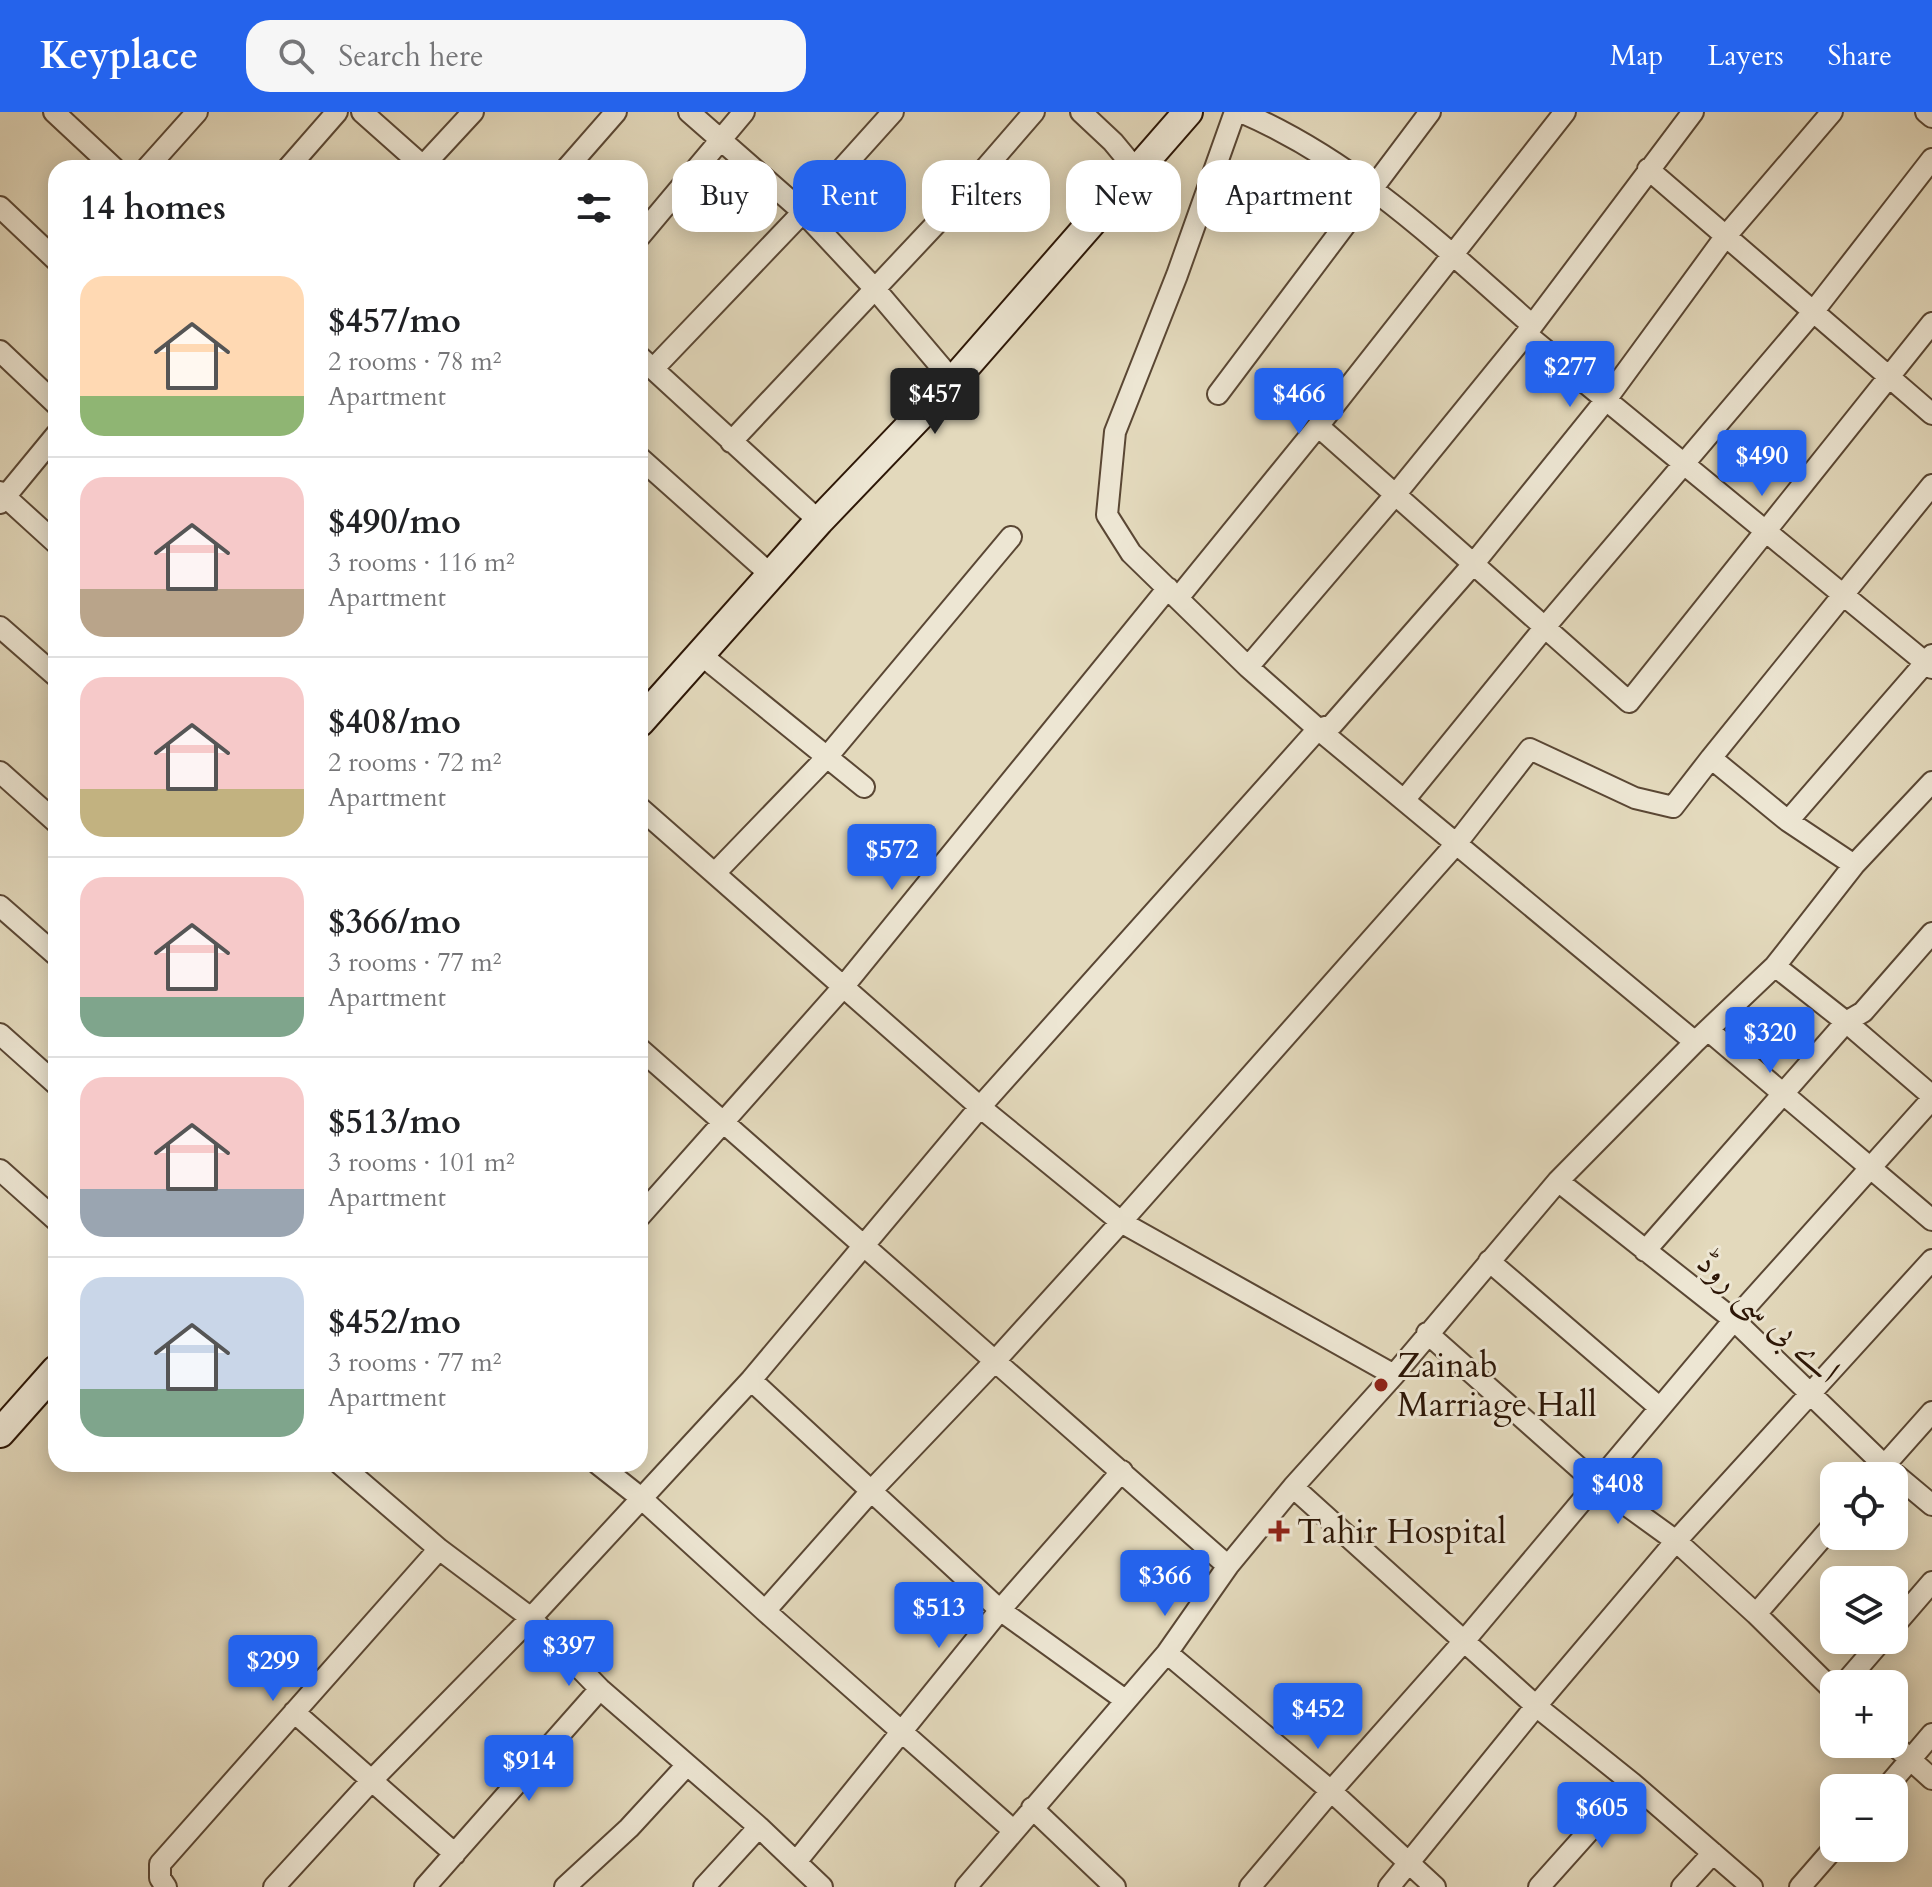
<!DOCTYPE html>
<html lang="en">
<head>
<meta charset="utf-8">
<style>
	:root { --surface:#fff; --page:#f6f6f6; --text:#202124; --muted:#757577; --line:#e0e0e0; --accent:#2563eb }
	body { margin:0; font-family:Cardo,Amiri,serif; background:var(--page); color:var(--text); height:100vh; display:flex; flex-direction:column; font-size:30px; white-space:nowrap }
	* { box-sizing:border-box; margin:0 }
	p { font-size:26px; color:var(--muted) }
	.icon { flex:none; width:44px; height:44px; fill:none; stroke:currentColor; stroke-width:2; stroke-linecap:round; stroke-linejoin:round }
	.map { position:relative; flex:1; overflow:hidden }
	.panel { position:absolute; left:48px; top:48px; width:600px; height:1312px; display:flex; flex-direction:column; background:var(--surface); border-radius:24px; box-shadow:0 4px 20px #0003 }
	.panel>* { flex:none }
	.banner { position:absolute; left:672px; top:48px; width:760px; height:72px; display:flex; gap:16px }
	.buttons { position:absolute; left:1820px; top:1350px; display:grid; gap:16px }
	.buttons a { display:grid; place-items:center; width:88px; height:88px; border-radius:16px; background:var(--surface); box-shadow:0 4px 20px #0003; font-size:40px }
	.price { position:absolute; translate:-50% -68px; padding:0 18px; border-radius:8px; background:var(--accent); color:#fff; font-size:26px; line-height:52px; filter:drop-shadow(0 2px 4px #0008) }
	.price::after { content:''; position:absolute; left:50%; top:48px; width:24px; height:18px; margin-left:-12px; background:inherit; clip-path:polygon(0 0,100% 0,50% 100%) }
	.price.on { background:#222; color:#fff }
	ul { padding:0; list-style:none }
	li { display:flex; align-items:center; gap:24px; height:200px; padding:0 32px }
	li+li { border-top:2px solid var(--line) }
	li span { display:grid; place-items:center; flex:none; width:224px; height:160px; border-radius:24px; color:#555 }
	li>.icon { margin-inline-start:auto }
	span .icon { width:96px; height:96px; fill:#fffc; stroke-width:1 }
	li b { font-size:34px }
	h2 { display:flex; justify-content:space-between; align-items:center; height:96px; padding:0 32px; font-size:34px }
	.chip { padding:0 28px; border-radius:24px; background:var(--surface); box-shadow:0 4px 20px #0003; font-size:28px; line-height:72px }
	.chip.on { background:var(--accent); color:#fff }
	header { display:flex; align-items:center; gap:48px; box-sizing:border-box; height:112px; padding:0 40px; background:var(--accent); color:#fff }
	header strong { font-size:38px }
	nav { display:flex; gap:44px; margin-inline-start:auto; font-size:28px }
	.search { width:560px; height:72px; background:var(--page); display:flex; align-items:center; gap:20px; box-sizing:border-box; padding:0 28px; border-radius:24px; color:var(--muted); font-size:30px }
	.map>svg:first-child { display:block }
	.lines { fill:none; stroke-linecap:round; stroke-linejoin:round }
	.street-casing { stroke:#5a4734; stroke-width:24 }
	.secondary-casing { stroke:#2c1606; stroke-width:32 }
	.street { stroke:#ede6d3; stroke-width:20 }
	.secondary { stroke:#ede6d3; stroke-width:28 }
	.poi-dot { fill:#8f2418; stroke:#ede6d3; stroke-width:3 }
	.labels { text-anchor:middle; stroke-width:6; stroke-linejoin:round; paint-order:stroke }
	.street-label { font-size:34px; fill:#2c1606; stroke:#ede6d3 }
	.poi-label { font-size:34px; fill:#2c1606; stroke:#ede6d3; text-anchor:start }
</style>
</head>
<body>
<header>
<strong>Keyplace</strong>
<div class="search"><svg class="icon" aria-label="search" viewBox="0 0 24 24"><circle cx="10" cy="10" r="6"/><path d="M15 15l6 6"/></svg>Search here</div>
<nav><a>Map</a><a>Layers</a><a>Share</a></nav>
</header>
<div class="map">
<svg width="1932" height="1775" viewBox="0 0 1932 1775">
	<rect width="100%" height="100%" fill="#e3d9bc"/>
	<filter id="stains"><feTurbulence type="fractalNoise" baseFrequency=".0025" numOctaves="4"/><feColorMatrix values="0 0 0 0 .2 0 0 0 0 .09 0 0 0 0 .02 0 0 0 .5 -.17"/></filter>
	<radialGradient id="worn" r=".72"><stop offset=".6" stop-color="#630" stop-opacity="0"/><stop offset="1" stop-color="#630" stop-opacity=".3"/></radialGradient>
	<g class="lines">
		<defs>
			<path id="street" d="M54,0L114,56
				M362,0L425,56
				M689,0L803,100L875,177L953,269
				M1081,0L1113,30L1137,59
				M1241,0C1355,49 1440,132 1532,213
				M1565,0L1318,314L1629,590L1932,211
				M1926,0L1932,5
				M423,54L473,0
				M147,56L197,0
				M288,56L337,0
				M567,56L616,0
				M1648,57L1932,302
				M0,95L56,148
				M640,124L744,0
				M1526,222L1932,556
				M0,239L56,292
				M640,245L819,409
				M653,257L803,100L893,0
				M1218,282L1430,0
				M731,330L950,97L1034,0
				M640,346L770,462
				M0,380L56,431
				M0,391L56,323
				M1178,486L1318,314
				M0,515L56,564
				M700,542L864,675
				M1248,555L1395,383L1526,222L1693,0
				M1711,646L1932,373
				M0,660L56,710
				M1405,687L1545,515L1813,200L1932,47
				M640,696L980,995L1121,1110L1394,1263L1558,1069L1695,930L1318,617L1248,555L1131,441L1107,403L1115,320L1177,163L1235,0
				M1788,709L1932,543
				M715,761L827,645L1011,425
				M0,794L56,843
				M1775,854L1854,753L1932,670
				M1708,918L1932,1108
				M0,922L56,972
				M1695,930L1775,854L1846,910L1932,984
				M640,937L1228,1454
				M0,1058L56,1108
				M1558,1069L1734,1208L1884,1353L1932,1393
				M640,1104L844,874L1168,476
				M1645,1139L1846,910L1863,900L1932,821
				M1489,1149L1660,1296
				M1427,1221L1596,1371L1676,1429L1756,1502L1834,1579
				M751,1268L1000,1498L1125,1588
				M340,1352L439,1437L531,1506L600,1577L759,1715L822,1775
				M598,1352L641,1386L765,1499L1014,1719
				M1875,1364L1932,1300
				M1293,1375L1536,1594L1632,1671L1752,1775
				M765,1499L872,1378L996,1248L1121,1110L1456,732L1530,637L1635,686L1673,695L1711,646L1788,709L1854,753
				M1756,1502L1834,1412
				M1894,1514L1932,1470
				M1167,1541L1331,1679L1435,1775
				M1844,1572L1882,1528
				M294,1600L455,1742
				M1893,1632L1932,1667
				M1886,1676L1932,1622
				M1032,1696L1115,1775
				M796,1750L1000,1498L1122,1359
				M166,1775L160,1766V1752L439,1437
				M274,1775L372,1668L531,1506L751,1268L980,995L1318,617L1332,613L1475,450L1605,289L1725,125L1832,0
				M425,1775L600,1577
				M565,1775L629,1716L687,1653
				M704,1775L759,1715
				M966,1775L1167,1541L1228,1454L1293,1375L1394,1263
				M1250,1775L1331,1679L1465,1528L1734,1208L1932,987
				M1389,1775L1536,1594L1676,1429L1932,1148
				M1539,1775L1632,1671
				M1682,1775L1713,1741
				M1800,1775L1834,1736"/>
			<path id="secondary" d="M640,610L819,409L953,269L1188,0
				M0,1321L56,1258"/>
		</defs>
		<!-- street casing -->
		<use href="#street" class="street-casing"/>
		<!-- secondary casing -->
		<use href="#secondary" class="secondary-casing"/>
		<!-- street -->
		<use href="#street" class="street"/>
		<!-- secondary -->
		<use href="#secondary" class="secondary"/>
	</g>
	<!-- markers -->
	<g class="poi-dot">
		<circle cx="1381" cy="1273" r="8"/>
		<path d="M1275 1407h8v8h8v8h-8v8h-8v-8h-8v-8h8z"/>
	</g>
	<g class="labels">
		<!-- street labels -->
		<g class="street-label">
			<text transform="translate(1769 1204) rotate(42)" y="12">اے بی سی روڈ</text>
		</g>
		<!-- poi labels -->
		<g class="poi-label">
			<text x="1397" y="1265">Zainab<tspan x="1397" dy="39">Marriage Hall</tspan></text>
			<text x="1297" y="1431">Tahir Hospital</text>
		</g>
	</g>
	<rect width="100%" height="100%" filter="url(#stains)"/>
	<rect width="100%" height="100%" fill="url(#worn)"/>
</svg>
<div class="buttons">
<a><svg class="icon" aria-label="locate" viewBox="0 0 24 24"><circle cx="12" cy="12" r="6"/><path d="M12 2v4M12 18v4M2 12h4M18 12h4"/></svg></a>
<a><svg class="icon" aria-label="layers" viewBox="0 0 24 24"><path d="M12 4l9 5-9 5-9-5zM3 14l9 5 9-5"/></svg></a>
<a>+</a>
<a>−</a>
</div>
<b class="price" style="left:1570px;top:297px">$277</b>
<b class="price on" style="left:935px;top:324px">$457</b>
<b class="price" style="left:1299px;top:324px">$466</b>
<b class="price" style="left:1762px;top:386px">$490</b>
<b class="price" style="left:892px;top:780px">$572</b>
<b class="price" style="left:1770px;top:963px">$320</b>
<b class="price" style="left:1618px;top:1414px">$408</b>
<b class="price" style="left:1165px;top:1506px">$366</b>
<b class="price" style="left:939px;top:1538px">$513</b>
<b class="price" style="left:569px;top:1576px">$397</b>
<b class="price" style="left:273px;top:1591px">$299</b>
<b class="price" style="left:1318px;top:1639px">$452</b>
<b class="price" style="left:529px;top:1691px">$914</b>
<b class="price" style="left:1602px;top:1738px">$605</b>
<div class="banner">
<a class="chip">Buy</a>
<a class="chip on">Rent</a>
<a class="chip">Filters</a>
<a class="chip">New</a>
<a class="chip">Apartment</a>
</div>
<section class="panel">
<h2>14 homes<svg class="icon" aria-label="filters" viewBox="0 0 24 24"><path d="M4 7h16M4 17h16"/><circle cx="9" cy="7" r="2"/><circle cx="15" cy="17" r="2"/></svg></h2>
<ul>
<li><span style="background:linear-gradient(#ffd9b3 75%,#8fb573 0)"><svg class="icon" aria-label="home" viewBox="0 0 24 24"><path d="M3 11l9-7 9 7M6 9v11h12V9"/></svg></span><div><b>$457/mo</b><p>2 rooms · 78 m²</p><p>Apartment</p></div></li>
<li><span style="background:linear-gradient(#f6c9c9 70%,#b9a48a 0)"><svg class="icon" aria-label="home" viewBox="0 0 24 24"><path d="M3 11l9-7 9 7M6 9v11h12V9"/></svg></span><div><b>$490/mo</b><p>3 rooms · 116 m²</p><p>Apartment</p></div></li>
<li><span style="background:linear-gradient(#f6c9c9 70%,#c2b280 0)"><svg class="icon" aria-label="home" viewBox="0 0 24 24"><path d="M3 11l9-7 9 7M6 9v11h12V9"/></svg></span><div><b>$408/mo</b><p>2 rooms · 72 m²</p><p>Apartment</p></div></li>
<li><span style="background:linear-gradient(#f6c9c9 75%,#7fa58c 0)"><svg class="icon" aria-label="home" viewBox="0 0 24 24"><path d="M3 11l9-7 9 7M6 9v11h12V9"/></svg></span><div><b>$366/mo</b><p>3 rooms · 77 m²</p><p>Apartment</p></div></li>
<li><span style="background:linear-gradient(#f6c9c9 70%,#9aa5b1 0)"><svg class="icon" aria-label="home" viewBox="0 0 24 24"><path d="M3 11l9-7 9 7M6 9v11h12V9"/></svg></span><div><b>$513/mo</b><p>3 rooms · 101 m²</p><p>Apartment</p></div></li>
<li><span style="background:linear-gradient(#c9d6e8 70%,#7fa58c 0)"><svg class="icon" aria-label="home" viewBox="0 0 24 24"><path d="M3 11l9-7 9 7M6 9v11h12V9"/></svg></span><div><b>$452/mo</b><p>3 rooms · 77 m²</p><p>Apartment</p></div></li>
</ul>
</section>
</div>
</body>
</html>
